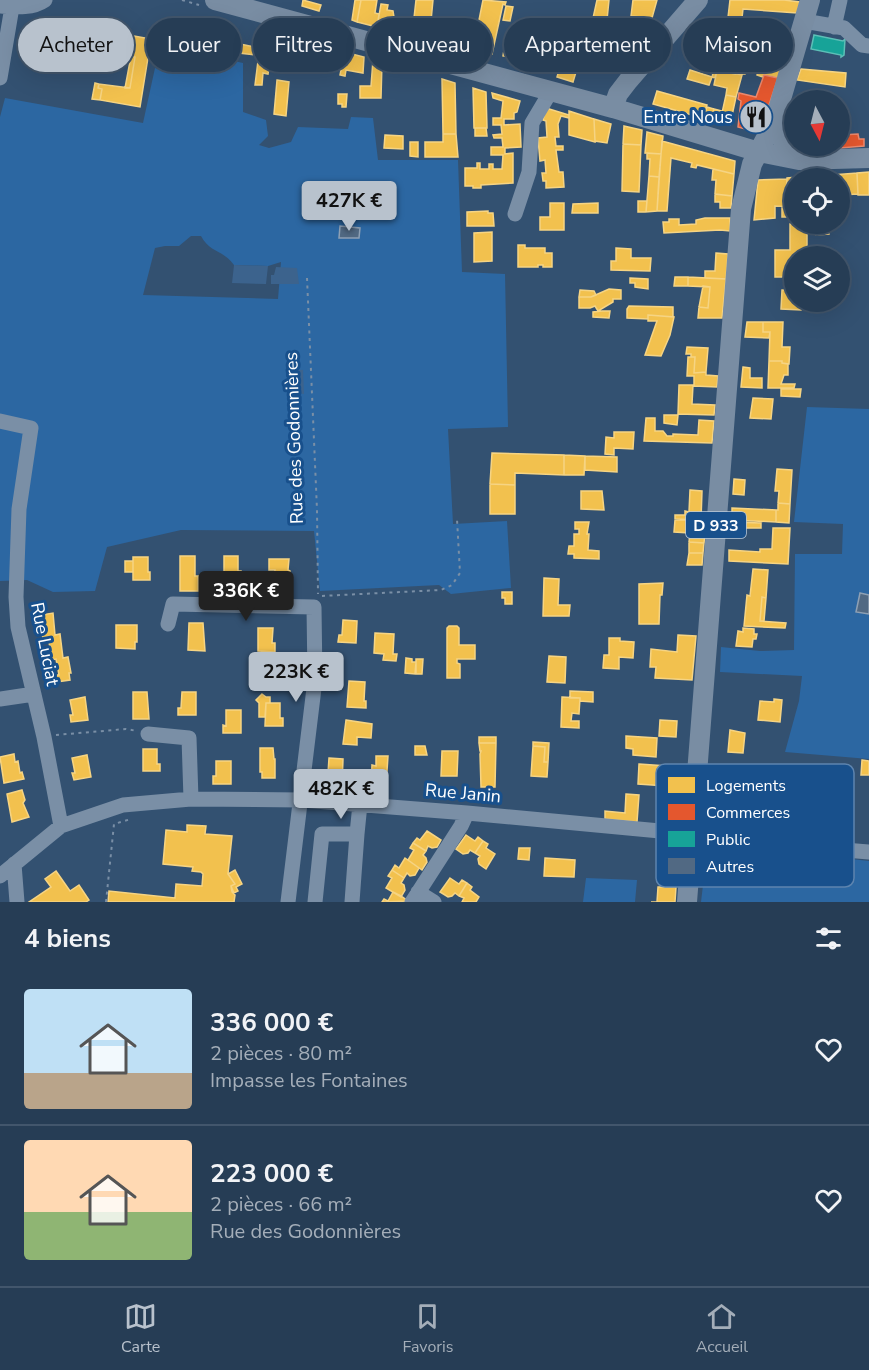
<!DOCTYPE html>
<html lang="fr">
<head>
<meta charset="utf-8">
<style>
	:root { --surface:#263d55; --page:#32485f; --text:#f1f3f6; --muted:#a4aeb9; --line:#42566c; --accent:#b8c2cd }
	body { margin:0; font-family:"Nunito Sans",sans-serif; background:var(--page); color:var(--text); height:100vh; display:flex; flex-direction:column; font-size:22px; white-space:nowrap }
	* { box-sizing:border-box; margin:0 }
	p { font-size:20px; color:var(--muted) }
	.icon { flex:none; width:33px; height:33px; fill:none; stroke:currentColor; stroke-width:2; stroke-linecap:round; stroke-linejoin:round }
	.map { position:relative; height:902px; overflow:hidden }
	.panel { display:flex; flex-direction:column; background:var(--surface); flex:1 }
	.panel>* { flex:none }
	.banner { position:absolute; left:18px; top:18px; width:834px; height:54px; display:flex; gap:12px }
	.needle { width:39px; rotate:173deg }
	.tools { position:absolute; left:784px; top:90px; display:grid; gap:12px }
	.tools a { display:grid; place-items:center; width:66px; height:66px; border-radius:50%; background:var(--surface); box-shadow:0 6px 24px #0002,0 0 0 2px var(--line); font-size:30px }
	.price { position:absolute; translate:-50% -51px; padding:0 14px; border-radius:6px; background:var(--accent); color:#111; font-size:20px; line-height:39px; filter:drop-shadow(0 2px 3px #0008) }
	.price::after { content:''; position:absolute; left:50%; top:36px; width:18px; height:14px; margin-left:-9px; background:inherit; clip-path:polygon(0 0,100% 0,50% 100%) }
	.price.current { background:#222; color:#fff }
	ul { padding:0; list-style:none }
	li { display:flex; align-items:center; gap:18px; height:150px; padding:0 24px }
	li+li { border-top:2px solid var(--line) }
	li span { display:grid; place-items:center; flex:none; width:168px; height:120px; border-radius:6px; color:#555 }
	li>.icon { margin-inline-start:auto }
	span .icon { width:72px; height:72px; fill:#fffc; stroke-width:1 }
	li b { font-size:26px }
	h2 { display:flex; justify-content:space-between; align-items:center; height:72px; padding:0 24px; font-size:26px }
	.pill { padding:0 21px; border-radius:27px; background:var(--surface); box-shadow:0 6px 24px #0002,0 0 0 2px var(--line); font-size:21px; line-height:54px }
	.pill.current { background:var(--accent); color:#111 }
	.tabs { display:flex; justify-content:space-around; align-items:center; height:84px; border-top:2px solid var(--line); background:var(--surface); font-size:16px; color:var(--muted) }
	.tabs a { display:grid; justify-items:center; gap:3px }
	.tabs .current { color:var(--accent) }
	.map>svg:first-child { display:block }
	.green { fill:#2c67a2; fill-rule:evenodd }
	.water { fill:#3c638d }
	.homes { fill:#f2c14e; stroke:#f6d483; stroke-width:1.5 }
	.shops { fill:#e4572e; stroke:#ec896d; stroke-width:1.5 }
	.public { fill:#17a398; stroke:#5dbfb7; stroke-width:1.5 }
	.building { fill:#516983; stroke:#8ea0b4; stroke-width:1.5 }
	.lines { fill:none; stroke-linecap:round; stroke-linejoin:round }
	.path { stroke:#7a8fa6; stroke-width:2; stroke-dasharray:3 4.5; stroke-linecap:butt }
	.minor { stroke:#7a8fa6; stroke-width:15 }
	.major { stroke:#798da3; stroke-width:20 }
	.labels { text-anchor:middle; stroke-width:6; stroke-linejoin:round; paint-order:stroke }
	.shield { fill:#18508c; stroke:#bacadc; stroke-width:1.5 }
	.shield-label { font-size:16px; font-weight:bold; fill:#fff }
	.poi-label { font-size:18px; fill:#fff; stroke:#18508c; text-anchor:end }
	.street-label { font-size:18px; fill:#fff; stroke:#18508c }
	.key { fill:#18508c; stroke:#5d84ae; stroke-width:1.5 }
	.key-label { font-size:16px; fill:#fff }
</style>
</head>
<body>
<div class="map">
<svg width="869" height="902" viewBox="0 0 869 902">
	<rect width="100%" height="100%" fill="#335171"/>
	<!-- green -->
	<path class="green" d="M194,52L243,63V112L266,120L268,136L259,145L269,148L291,142L298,127L348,129L351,117L373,118L378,160H458L462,272L505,274L508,427L448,429L453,524L507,521L511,588L451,594L439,585L320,591L314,531L181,530L107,547L95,591L53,592L27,580L0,581V117L5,98L143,123L155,68L190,74ZM191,236H201C210,253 222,249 234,265L268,266L281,262L278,299L143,295L155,248L165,246H179Z
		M807,407L869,409V759L785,752L799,701L802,676L720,672L721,647L760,651L794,650L795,554H842L843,524L794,522Z
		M708,843L869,861V902H701Z
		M586,878L637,880L635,902H583Z"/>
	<!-- water -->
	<path class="water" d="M234,265L268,266L266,284L232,283Z
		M276,267L297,268L299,284H271V275H274Z
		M288,369L303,370L304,394L287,392Z"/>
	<!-- homes -->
	<path class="homes" d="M303,0L321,5L319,11L302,6Z
		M355,0H361L357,22L352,20Z
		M361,0H377L375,13L379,14L377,27L357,22Z
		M416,0H433L429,42L418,38L419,19L414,18Z
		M483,0L506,2L505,5L503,4L492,54L473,50Z
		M597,0H609L607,20L593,18Z
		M633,0H657L652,18L631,16Z
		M730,0H784L800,2L797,13L743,9L741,27L727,26Z
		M381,4L388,5L387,10L393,11L394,17L407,19L404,35L377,27Z
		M506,6L513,7L510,21L503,20Z
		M414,18L419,19L418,38L413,37Z
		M36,23H45L44,36H35Z
		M619,27L633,29L630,51L624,55L616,54Z
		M259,28L291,37L289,46L273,43L269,41V39L257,35Z
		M572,30L584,32L583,41L570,40Z
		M134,36L151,39L140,107L100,100L102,89L98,88L99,84L130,88L135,57L131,56Z
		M506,38L523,41L520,59L503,56Z
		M273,43L289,46L286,61L271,58Z
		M240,44L260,48L259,50L266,52L265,56L239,53Z
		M535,44L552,48L547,64L532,61Z
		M753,45L763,47L761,58L751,56Z
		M166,47L185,49L183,68L164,65Z
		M763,47L786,51L783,61L761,58Z
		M348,53L364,57L363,73L346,70L345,76L340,75L341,70L329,68L331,55L347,57Z
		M733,55L748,56L745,74H735L736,63L732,62Z
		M131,56L135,57L130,88H125Z
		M563,57L579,62L573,82L557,77Z
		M768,59L783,61L778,78L764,75L763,77L757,75L760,63L767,65Z
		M373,60L382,63L381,98H360V86H371Z
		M258,61L270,62L268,74L263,73L262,85H255Z
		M732,62L736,63L735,74L717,70L715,78L712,77L715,65L731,68Z
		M801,69L846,73L845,87L797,80Z
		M690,70L712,77L709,85L687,79Z
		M717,70L742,75L736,97L726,95L727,88L714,85Z
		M442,79L455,83L456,134H443Z
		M277,80L289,82L286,116L274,114Z
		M95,83L99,84L98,88L102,89L100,100L92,99Z
		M473,88L486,92L487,128H474Z
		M657,91L707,105L703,118L653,104Z
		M492,93L520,101L517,112L514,113V119H504V125L520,124L521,147L505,148V154L513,153V183L481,185V188H473V186H465V168H477V163H480V169H489V164H493V169H502L503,155H491V147H503L502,138H494L493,135L502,134L501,125H493V118H501L503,101L493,98Z
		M338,94H347L346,107H342V104H338Z
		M726,95L736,97L730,125L720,122Z
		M707,107L714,109L711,120L703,118Z
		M546,108L569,115V118L561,116L558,124L559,137H555L556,146H563V150H556L559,172H563L564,187L546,188V181H543L542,173H546L545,160L540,161L538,138L547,137L546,121L543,120Z
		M714,109L722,111L720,122L711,120Z
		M569,111L594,119L595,142L569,135Z
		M594,119L611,124L607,143L595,141Z
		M624,126L642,130L641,145L623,144Z
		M475,128H486L487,136H475Z
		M647,132L663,136L661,154L645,153Z
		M443,134H456L458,157H425V142H443Z
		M385,135L403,136V149L384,148Z
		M662,141L735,161L734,174L697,165L696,168L691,167L692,163L671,158L667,211H657Z
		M410,142H418V157L410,156Z
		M623,144L641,145L639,192L622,191Z
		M647,153L661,154L659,177L649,176L650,159H647Z
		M713,169L734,174L732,196L715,194L716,180H712Z
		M869,172V195H858L857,173Z
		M857,173L858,194L840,195V178H833L832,175Z
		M649,176L659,177L657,211L646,212Z
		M809,176V178H795V198L786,199L787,178Z
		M787,179L786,202H795V207L775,206V218L754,220L758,180Z
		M715,194L732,196L731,208H720V202H715Z
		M638,201H647L646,212H638Z
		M550,203H564V230H540V217H550Z
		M598,203V213H572L573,204Z
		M795,207V217H782V208Z
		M488,211V213H493L494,226H467V212Z
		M705,218H730V231L720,230L664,233L663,222H669V219H679V225L696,224V220Z
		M790,224H807V256H795V277H775V250H790Z
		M815,224H829V234L816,235Z
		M492,232V261L474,262V233Z
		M518,245H525V248H545V253H552V267H543V265H538V267H518Z
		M616,248L631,249V258H651L650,271L611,270V261H616Z
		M716,253L728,254L726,279L705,278V271H715Z
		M675,277H688V286H674Z
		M688,277L726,279L722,318H698L699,307L708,308L710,287L688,286Z
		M630,278L648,279V289L635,287V283H630Z
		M703,286L710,287L708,308L699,307Z
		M609,289L621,290V299H613V302L598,311L595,306L590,308H579V297H591Z
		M580,290L594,291L596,295L591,297H579Z
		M782,290H795V302H801V310L781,309Z
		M629,306L673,307V317L648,315V319L627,318V309Z
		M602,311H610L609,318L593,317V312Z
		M648,315L674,317L670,335L661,356L645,355L657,321H648Z
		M747,322H763V332H770L769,338L745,337Z
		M763,322H783L782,347H790L789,364L782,363V361H769L770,332H763Z
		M687,347L708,348L706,372L694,373L695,357H691V354H686Z
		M688,357H695L694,373L706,372V375L718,376L717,387L694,386V376H687Z
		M769,361H782V363L788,364V375H784L781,384H795L794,388H768Z
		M743,367L750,368V378H762V388L741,387Z
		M679,385H693L692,404L715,405L714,415L678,414Z
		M781,389H801L800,397L781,396Z
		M753,398L773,399L771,419L750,418Z
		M664,415H678L677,425L664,423Z
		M646,418H655V431H663L667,436H673V434L698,435L699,420L714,421L712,443L644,441Z
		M614,432H634L633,449L614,448V455L605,454L606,437L614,438Z
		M492,453L564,455V475L515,473V485L490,484Z
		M564,455L585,456L584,475H564Z
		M585,456L617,457V472L585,470Z
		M777,469L792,470L790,504L778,503L779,491H775Z
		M734,479L745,480L744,495L733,494Z
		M490,484L515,485V514H490Z
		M690,490L702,491L701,520L675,519V515H685V511L689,512Z
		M581,491H602L604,510L581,509Z
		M778,503L790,504L789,523L776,522V510H778Z
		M732,508L776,510V522L732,520Z
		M675,520H694L692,533L705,534L704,543L689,542L690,533L674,532Z
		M694,520L706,521L705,534L692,533Z
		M575,522H589L587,534H589L588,550L599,551V559L574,558V554H568L569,546H574V534H579V529H575Z
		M732,522L761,523V528H736V534L731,533Z
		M773,528H790L788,564L729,561V550L760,552V549H772Z
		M689,542L704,543L703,553H689Z
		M689,553H703L702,565H687Z
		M180,556H195V576H198V591H180Z
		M224,556H238V571H241V578H236V584H227V578H224Z
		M133,557H148V572H150V580H133Z
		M269,559H289L288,570L290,571L289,589H277V582H274L275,570H269Z
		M125,561H133V572H125Z
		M753,569L768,570L766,598L762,597L760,621L786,623L785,628L744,626L747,595L750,596Z
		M544,578L559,579L558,605H570L569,616H543Z
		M663,583L662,595H660L659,624H639V584Z
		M502,592H512V604H505V598H502Z
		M762,597L766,598L764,621H760Z
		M53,613L55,635L60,634L63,658L68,657L71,673H69L70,680L57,682L56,675H59L56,659L50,660L49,653H51L48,637L43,638L41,631H44L41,615Z
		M343,620L357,621L356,643L338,642L339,635H342Z
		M189,623H203L205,651L188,650Z
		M116,625H137V642H135V649L116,648Z
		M449,626H457L459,628V645H475V659H457V663L460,664V678H447V628Z
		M258,628H273L272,643H275V652L258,651Z
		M743,628L754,629V634H757L756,639H753L752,647L736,646L738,631L743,632Z
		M375,633L394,634L393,654H397L396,661L383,660L384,654L374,653Z
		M678,635L696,636L692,680L655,678L656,667H650L651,649L677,652Z
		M609,638H620V641L634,642L633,658L619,657V669L603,668L604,655H609Z
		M549,656L566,657L565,683L547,682Z
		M406,658L412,659V662H416L415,674L405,673Z
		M416,659H423L422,674H416Z
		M349,681L365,682L364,701H366V708L347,707Z
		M570,691L593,692V702L580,701V698H570Z
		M133,692H147L149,719H133Z
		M182,692H196V715H178V708H181Z
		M262,694L266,697H270V703H266L265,717H259V703L256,700Z
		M85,697L88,720L71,722L70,715H73L70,700Z
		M562,697L580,698L579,714L572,713L571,721H579V728L561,727Z
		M774,699L782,700L780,722L758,720L760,701L774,702Z
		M266,703H280V718H283V726H265Z
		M226,710H241V733H223V725L226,726Z
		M346,720L372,724L371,738L357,737V745L343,744Z
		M660,720L677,721L676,737L659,736Z
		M730,730L745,733L743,753L728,752Z
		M626,736L657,738L656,757L633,755V749L626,748Z
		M479,737H496V743H479Z
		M533,742L549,743L548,762H544L545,747L533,746Z
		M479,743H496L495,787H481L480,754L481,751H480Z
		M415,746H425L427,755H415Z
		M533,746L545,747L544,762H548L547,777L531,776Z
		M260,748H273L274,759H275V778H262V772H260Z
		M143,749H157V764H160V771H143Z
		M442,751H458L457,776H441Z
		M14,754L15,762L18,761L20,773L22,772L24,779L4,783L0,757Z
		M87,755L91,777L74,780L72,773H75L72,758Z
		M376,756H388L386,786L371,785L372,765L376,766Z
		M329,758L343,759L342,787L324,786L325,773H328Z
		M862,760L869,761V775H861Z
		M216,761H231V784H213V776H216Z
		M639,764L667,766L666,786L638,784Z
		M22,790L25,800L23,803L29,817L12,822L7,794Z
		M626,794L639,795L637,822L605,819V811L625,813Z
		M187,825L206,826L205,834L232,836L228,874L235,884L231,886L232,892L235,895L234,902H108L109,891L175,898L176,884L202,886L203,874L201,872L192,871L193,867L163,864L166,830L187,832Z
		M427,831L441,840L437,847L432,848L428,846L426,851L413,843L417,838L420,840Z
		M466,835L475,841L478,837L483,841L475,853L470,850L468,853L463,854L456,849Z
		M483,841L488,844L486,848L495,854L486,869L479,864L478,859L480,856L475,853Z
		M413,843L426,851L423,855L426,858L427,862L422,870L408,860L414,850L410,848Z
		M519,848H530L529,860L518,859Z
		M405,858L419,868L415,875L410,876L407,873L404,878L392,870L395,865L399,868Z
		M545,858L575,860L574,877L544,876Z
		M235,870L242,884L236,887L238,891L234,893L231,886L235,884L228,874Z
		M392,870L404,878L401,883L404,885L405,890L401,897L386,888L392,878L388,876Z
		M56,871L70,891L79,885L89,900L86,902H29L51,887L45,879Z
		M450,878L459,884L462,880L467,883L459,896L455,893L452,896L448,897L440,892Z
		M467,883L472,887L470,890L479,897L476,902H462L464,898L459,896Z
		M658,887H676L675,902H651H657Z
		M393,892L401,896L408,901L382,902L384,899L388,901Z"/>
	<!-- shops -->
	<path class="shops" d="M764,75L778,78L763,123L760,125L752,123V129L749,130L738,127L741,101L738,99L739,93L756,97Z
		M858,134L859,139H864V146L840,148V135Z"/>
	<!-- public -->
	<path class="public" d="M814,35L843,41L845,39L844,55L841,57V55L811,49Z"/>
	<!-- building -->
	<path class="building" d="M340,226L360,228L359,238H339Z
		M860,593L869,595V614L856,612Z"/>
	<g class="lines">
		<!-- path -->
		<path class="path" d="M182,0L199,5
			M307,278L317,510L318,594
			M322,596L441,590L452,585L460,573L457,519
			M56,735L126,729L137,731
			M106,902L114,824L131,819"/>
		<!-- minor -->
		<path class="minor" d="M0,6C15,7 32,9 45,0
			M804,21L844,28L862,45L869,46
			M834,27L840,0
			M0,78L12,7
			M515,214L529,172L532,123L551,91
			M0,421L31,428L19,509L16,597L18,627L44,737L61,826
			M168,624L173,604L314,607L315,680L288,902
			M0,699L34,694
			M148,734L189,738L191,799
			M357,834L360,804
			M14,864L17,902
			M0,876L61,826L123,805L191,799L302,800L467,813L692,834L772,844L869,852
			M418,892L434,902
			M315,902L322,834H357L352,902
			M412,902L461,826L467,813"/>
		<!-- major -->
		<path class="major" d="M215,0L613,108L759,152L799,160L869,158
			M613,108L618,94L628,81L698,0
			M775,114L784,143L799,160
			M687,902L741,209L752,164L766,138L779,106L810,0"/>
	</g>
	<!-- icons -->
	<defs>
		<symbol id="restaurant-disc" viewBox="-11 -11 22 22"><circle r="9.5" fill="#b8c2cd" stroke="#18508c"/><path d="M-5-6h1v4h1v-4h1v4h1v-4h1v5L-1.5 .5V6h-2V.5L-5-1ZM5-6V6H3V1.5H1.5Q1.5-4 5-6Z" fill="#111"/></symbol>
	</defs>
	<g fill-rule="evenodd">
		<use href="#restaurant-disc" x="737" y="98" width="38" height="38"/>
	</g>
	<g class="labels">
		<!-- shield labels -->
		<rect class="shield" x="686" y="512" width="60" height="26" rx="4.5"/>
		<g class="shield-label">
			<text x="716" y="531">D 933</text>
		</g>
		<!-- poi labels -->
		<g class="poi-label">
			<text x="733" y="123">Entre Nous</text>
		</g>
		<!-- street labels -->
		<g class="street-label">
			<text transform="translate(294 438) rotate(-92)" y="6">Rue des Godonnières</text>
			<text transform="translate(45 644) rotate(79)" y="6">Rue Luciat</text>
			<text transform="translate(463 793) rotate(5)" y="6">Rue Janin</text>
		</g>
	</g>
	<!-- legend -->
	<rect x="656" y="764" width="198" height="123" rx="9" class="key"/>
	<rect x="668" y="777" width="27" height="16" fill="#f2c14e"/>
	<rect x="668" y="804" width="27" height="16" fill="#e4572e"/>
	<rect x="668" y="831" width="27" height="16" fill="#17a398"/>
	<rect x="668" y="858" width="27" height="16" fill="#516983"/>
	<g class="key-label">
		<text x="706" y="791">Logements</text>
		<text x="706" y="818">Commerces</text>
		<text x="706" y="845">Public</text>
		<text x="706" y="872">Autres</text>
	</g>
</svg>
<div class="tools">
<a><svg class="needle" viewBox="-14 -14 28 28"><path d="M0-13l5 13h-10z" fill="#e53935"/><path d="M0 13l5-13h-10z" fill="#a4aeb9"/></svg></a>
<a><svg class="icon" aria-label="locate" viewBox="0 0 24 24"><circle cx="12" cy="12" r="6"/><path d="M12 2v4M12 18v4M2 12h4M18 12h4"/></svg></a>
<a><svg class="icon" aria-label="layers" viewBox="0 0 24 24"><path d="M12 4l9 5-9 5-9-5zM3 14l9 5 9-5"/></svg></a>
</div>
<b class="price" style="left:349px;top:232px">427K €</b>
<b class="price current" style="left:246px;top:622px">336K €</b>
<b class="price" style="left:296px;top:703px">223K €</b>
<b class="price" style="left:341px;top:820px">482K €</b>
<div class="banner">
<a class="pill current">Acheter</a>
<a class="pill">Louer</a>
<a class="pill">Filtres</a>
<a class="pill">Nouveau</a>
<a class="pill">Appartement</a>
<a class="pill">Maison</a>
</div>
</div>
<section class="panel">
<h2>4 biens<svg class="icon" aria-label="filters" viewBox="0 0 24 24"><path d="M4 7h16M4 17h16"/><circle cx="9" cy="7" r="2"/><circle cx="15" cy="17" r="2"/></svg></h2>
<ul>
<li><span style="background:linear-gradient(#bfe0f5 70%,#b9a48a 0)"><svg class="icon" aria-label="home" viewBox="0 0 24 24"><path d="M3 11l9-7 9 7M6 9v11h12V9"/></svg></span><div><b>336 000 €</b><p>2 pièces · 80 m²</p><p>Impasse les Fontaines</p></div><svg class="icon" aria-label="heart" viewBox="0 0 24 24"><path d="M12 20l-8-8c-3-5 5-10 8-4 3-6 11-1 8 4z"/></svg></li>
<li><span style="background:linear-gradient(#ffd9b3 60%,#8fb573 0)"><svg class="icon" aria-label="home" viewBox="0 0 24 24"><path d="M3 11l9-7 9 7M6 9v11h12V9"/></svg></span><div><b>223 000 €</b><p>2 pièces · 66 m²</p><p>Rue des Godonnières</p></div><svg class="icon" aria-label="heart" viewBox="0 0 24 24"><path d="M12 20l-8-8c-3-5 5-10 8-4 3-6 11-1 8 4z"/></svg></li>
</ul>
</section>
<nav class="tabs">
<a class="current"><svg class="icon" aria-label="map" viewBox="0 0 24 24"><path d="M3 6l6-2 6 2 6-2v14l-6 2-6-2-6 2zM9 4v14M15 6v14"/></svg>Carte</a>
<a><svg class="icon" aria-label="saved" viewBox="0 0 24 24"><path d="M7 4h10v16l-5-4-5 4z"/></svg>Favoris</a>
<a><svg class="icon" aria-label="home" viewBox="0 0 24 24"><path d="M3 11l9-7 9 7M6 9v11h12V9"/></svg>Accueil</a>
</nav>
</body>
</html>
